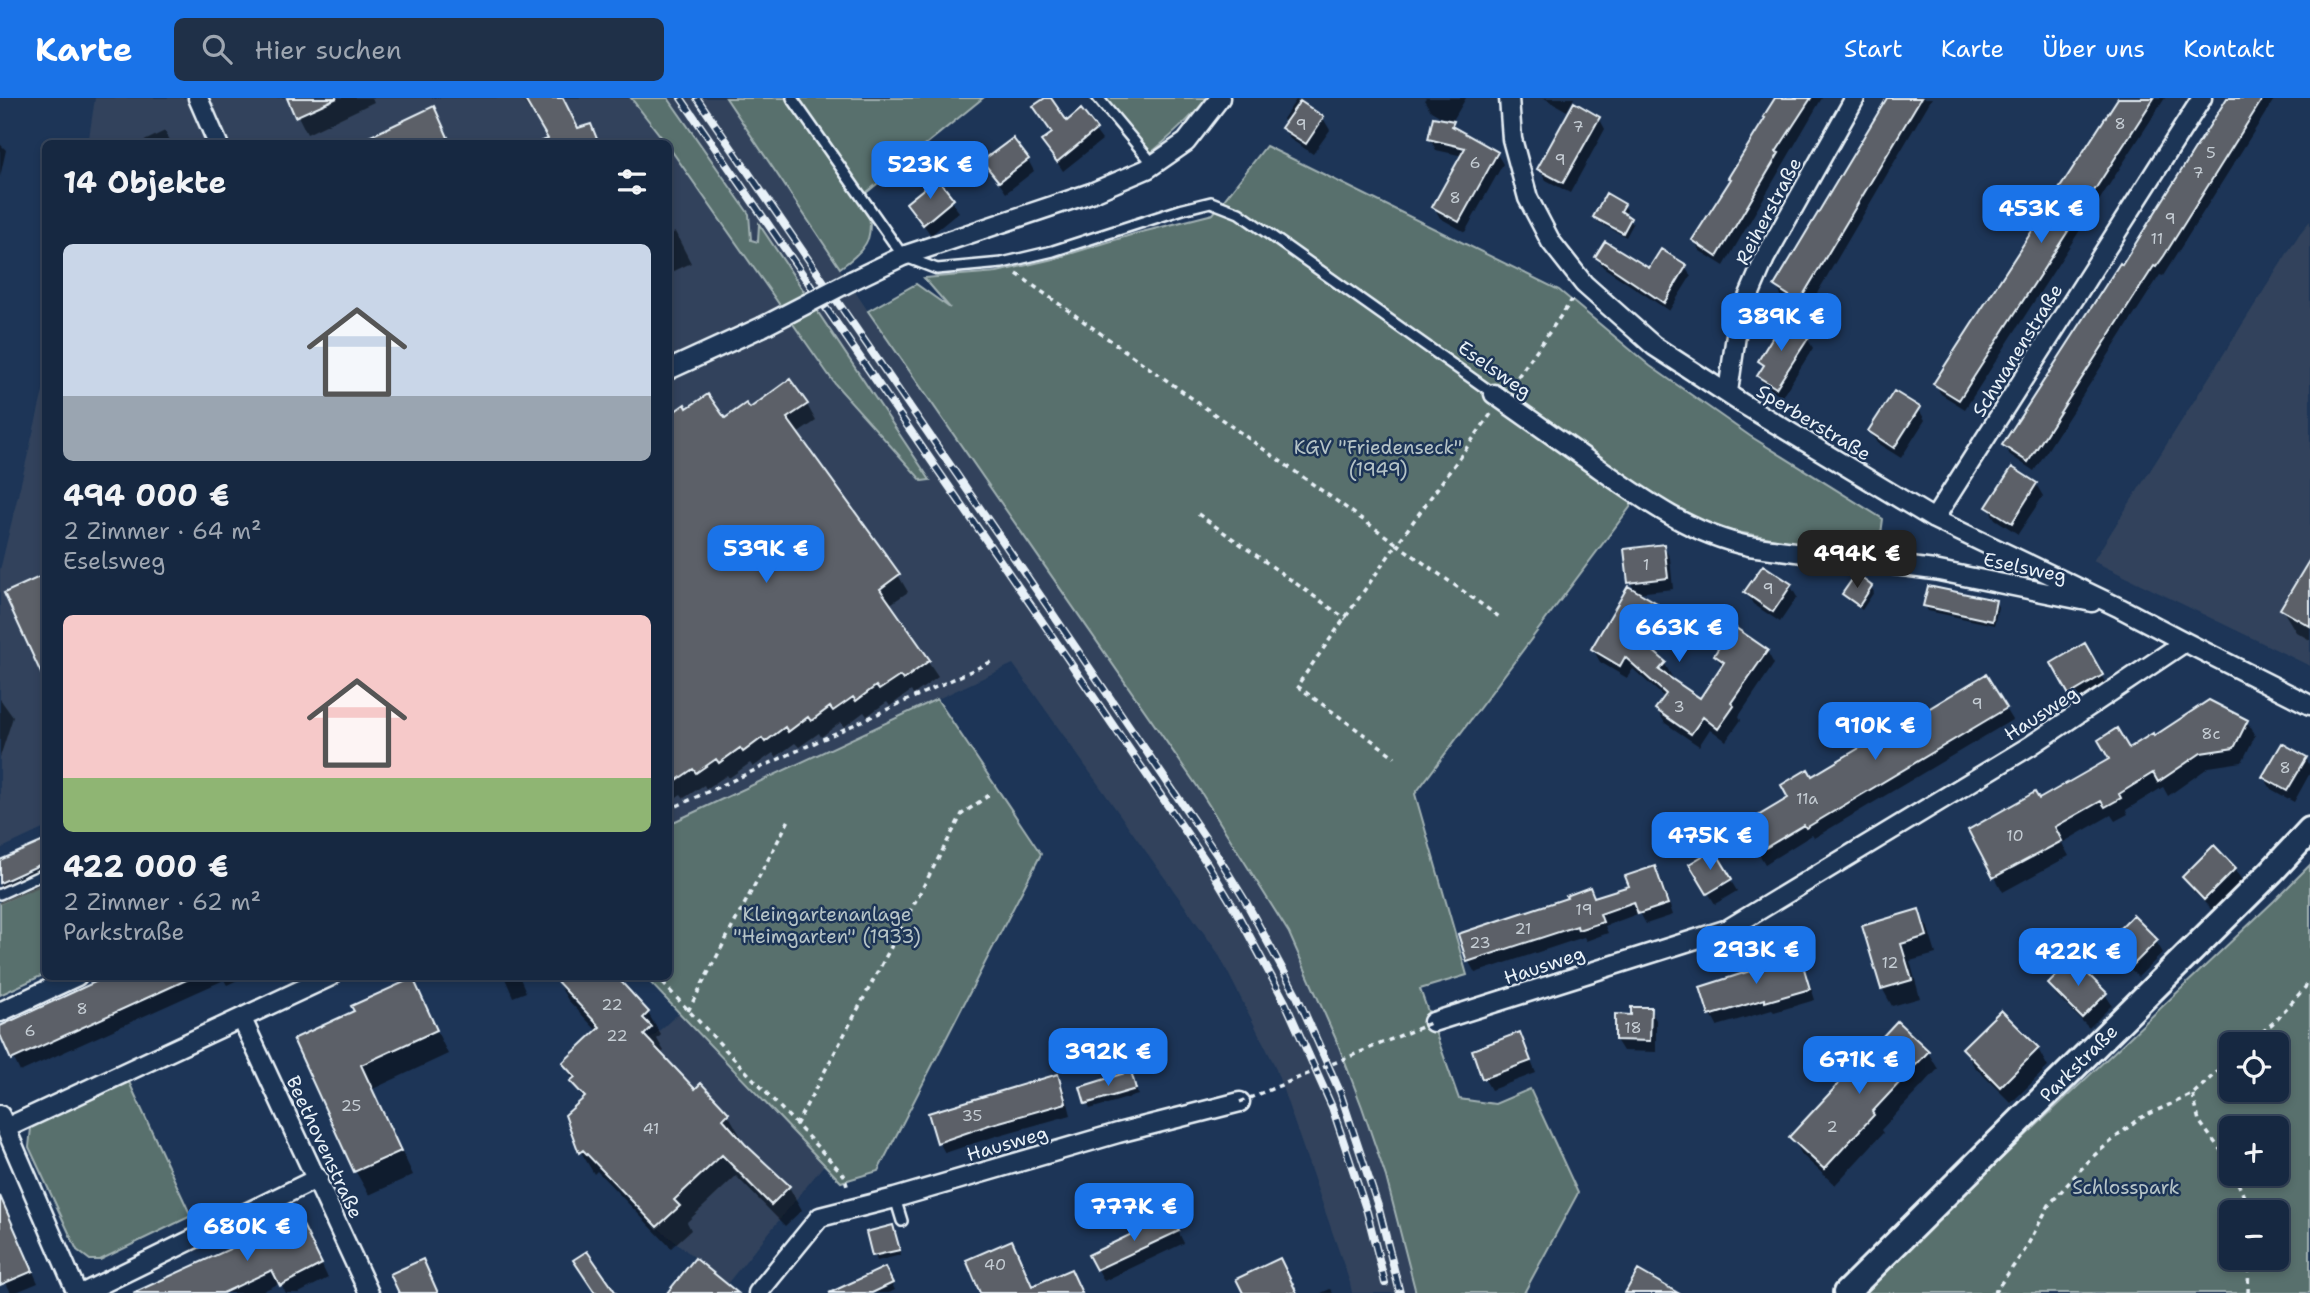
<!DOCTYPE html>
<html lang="de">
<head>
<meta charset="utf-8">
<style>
	:root { --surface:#162841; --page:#1f3048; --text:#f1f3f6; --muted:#9ea6b1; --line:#35445a; --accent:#1a73e8 }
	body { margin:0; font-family:"Shantell Sans",sans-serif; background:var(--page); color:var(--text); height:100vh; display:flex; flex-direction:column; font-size:26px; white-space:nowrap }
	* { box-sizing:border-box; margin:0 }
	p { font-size:23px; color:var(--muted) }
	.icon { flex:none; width:38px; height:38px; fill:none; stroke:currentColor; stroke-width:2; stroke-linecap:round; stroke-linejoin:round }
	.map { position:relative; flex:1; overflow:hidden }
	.sheet { position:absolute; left:42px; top:42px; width:630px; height:840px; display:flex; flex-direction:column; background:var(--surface); border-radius:10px; box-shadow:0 4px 10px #0003,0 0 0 2px var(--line) }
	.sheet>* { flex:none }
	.fabs { position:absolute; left:2219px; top:934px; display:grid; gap:14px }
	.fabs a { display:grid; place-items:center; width:70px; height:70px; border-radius:10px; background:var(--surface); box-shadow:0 4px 10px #0003,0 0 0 2px var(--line); font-size:35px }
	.price { position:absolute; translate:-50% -60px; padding:0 16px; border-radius:14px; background:var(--accent); color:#fff; font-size:23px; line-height:46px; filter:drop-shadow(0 2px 4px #0008) }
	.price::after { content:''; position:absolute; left:50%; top:42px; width:21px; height:16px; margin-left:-10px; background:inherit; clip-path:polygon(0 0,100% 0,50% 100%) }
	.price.active { background:#222; color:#fff }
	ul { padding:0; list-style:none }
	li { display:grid; align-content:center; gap:14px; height:371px; padding:0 21px }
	li span { display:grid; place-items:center; height:217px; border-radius:10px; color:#555 }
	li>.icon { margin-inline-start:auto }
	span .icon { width:126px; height:126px; fill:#fffc; stroke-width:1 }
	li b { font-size:30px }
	h2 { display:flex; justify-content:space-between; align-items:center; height:84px; padding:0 21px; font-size:30px }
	header { display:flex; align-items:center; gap:42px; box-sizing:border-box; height:98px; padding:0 35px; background:var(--accent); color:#fff }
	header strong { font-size:33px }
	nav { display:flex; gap:38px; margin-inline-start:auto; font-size:24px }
	.search { width:490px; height:63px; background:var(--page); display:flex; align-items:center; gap:18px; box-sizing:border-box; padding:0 24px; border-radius:10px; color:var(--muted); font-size:26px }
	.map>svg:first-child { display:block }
	.built { fill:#30425c }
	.green { fill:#58706d; stroke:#a0b0b2; stroke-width:2; fill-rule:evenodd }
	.shadow { fill:#0007 }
	.building { fill:#5b6167; stroke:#e8f1f8; stroke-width:2 }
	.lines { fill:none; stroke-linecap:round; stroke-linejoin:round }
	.lane-casing { stroke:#e8f1f8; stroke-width:14 }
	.street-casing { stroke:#e8f1f8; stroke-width:23 }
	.secondary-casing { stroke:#e8f1f8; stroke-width:30 }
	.path { stroke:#e8f1f8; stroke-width:3.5; stroke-dasharray:5 5; stroke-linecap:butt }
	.lane { stroke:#1d3557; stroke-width:9 }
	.street { stroke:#1d3557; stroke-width:18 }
	.secondary { stroke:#1d3557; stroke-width:24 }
	.rail-casing { stroke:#e8f1f8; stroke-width:8 }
	.rail { stroke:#1d3557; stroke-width:5; stroke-dasharray:16; stroke-linecap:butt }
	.street-bridge-casing { stroke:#e8f1f8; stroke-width:23; stroke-linecap:butt }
	.path-bridge { stroke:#e8f1f8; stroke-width:3.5; stroke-dasharray:5 5; stroke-linecap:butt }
	.street-bridge { stroke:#1d3557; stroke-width:18 }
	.labels { text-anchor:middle; stroke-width:5; stroke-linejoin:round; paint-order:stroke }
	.number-label { font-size:16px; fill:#c5cdd4 }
	.street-label { font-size:19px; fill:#e8f1f8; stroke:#1d3557 }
	.park-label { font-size:19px; fill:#b6c4c7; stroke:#1d3557 }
</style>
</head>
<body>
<header>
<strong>Karte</strong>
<div class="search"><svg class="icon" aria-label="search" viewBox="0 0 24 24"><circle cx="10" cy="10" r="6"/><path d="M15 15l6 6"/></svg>Hier suchen</div>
<nav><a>Start</a><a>Karte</a><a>Über uns</a><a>Kontakt</a></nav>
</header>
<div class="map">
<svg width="2310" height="1195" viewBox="0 0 2310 1195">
	<rect width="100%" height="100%" fill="#1d3557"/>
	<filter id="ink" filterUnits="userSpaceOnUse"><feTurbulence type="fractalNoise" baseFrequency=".0143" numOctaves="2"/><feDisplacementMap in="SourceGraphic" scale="14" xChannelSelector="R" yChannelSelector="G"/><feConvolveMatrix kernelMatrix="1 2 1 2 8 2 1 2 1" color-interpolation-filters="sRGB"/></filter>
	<g filter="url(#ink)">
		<!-- built -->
		<path class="built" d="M95,0H726L868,213L1197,688L1289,835L1338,946L1362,1009L1386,1079L1416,1195H1352L1350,1185L1274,966L1218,855L1013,566L669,726L668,46H88Z
			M2310,123V568L2093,463L2300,135Z
			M45,285V730L0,751V472Z
			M680,914L824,1067L727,1186L657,1129L584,1052L579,1055L565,1017Z"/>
		<!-- green -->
		<path class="green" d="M631,0H668L749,116L751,142L758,144L759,126L930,382L922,383L835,286L669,49L668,46L666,45Z
			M726,0H983L866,95C872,135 876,145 840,170Z
			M1090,0H1207C1188,24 1166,43 1142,62Z
			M1266,48L1559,192L1650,268L1750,338L1883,421L1878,459L1715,430L1679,414L1643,392L1415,696L1467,877L1420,891L1459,1001L1495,1006L1530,991L1578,1095L1524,1195H1416L1386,1079L1362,1009L1338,946L1289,835L1197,688L868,213L916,186L950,210L924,180L997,174L1053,161L1134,136L1213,116Z
			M937,601L1041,756L878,1073L841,1084L645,879L668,878L669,726Z
			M2310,767V1195H1859L2274,803ZM2231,947H2277V992H2231ZM2231,1031H2277V1076H2231ZM2231,1115H2277V1160H2231Z
			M45,785V876L0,897V805Z
			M129,984L191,1118L100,1162H90L77,1152L29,1049L31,1030L40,1024Z"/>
		<!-- shadow -->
		<path class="shadow" d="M289,0H372L374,4L307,36Z
			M521,0H564L579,32L590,28L600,46H553Z
			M1048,0L1067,25L1081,14L1102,42L1063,73L1043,43L1053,36Z
			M1426,0H1466L1452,24L1457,33L1497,56L1503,66L1465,134L1440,120L1434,109L1463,58L1436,52L1430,41L1448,23L1431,13L1424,2Z
			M1544,0H1574L1567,13Z
			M1778,0H1822L1724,168L1700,153L1694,142L1732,83L1730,80Z
			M1888,0H1932L1806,214L1782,199L1776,188Z
			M2119,0H2165L1965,311L1941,296L1935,286Z
			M2229,0H2275L2163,178L2160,177L2034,373L2010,357L2004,347L2123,169Z
			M1296,2L1323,20L1330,32L1313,56L1290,41L1283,30L1286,26L1283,21Z
			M1599,20L1605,31L1570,95L1546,82L1539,71Z
			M165,33L172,46H138Z
			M0,46L6,52L0,79Z
			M1028,62L1034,73L1006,95L985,64Z
			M936,82L959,114L931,137L908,106Z
			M1624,107L1627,112L1624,117L1633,126L1626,139L1598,124L1595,119Z
			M675,134L691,165L668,176V138Z
			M1597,159L1650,172L1685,169L1691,178L1669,213L1603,169Z
			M1807,240L1813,250L1782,299L1765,288L1759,278L1764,270L1760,263Z
			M807,307L816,323L797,336L898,477L908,494L889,507L938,579L913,597L911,593L890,608L887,604L867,618L864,614L844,629L841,624L821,639L819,635L799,649L795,645L776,659L773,655L753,669L750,665L729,680L727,677L706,691L704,687L684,700L681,696L668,705V320L687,312L725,322L750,313Z
			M1918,310L1925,322L1901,360L1877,345L1870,333Z
			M2036,386L2043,398L2018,436L1995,421L1988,409Z
			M1663,448L1670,460L1673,491L1637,495L1655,507L1663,520L1646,549L1665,566L1672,579L1670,582L1700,602L1723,570L1716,557L1767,553L1774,566L1739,618L1741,622L1726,643L1710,631L1699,648L1665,625L1657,612L1665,600L1633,571L1627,580L1600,564L1593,551L1636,495L1630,484Z
			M2310,464V542L2296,534L2282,511Z
			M1790,487L1797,499L1780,524L1753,506L1746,494Z
			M1871,489L1874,494L1862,512L1847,501L1844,496Z
			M1995,503L1998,509L1994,527L1928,513L1925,508Z
			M2084,548L2108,589L2077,607L2053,566Z
			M1985,578L2012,622L1814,740L1812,737L1765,766L1743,729L1791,701L1812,680Z
			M0,601L13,619L0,659Z
			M2247,623L2255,638L2242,664L2209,669L2168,698L2163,689L2126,712L2128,716L2115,723L2111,717L2062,745L2069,758L2003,794L1970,733L2039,704L2128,652L2153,640Z
			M2306,660L2310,668V675L2294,704L2271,691L2264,679Z
			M46,744V786L0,806V764Z
			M2214,750L2235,771L2242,783L2212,812L2191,791L2184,780Z
			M1654,770L1661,781L1673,817L1646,826L1640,815L1605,828L1608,835L1586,843L1584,839L1475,875L1469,864L1460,837L1569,801L1590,791L1595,800L1631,789Z
			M1731,783L1737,793L1715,806L1709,796Z
			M1918,813L1928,830L1936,856L1910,863L1920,900L1892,908L1882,890L1864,829Z
			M2156,843L2163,855L2138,879L2114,856L2108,844Z
			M1799,859L1805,870L1815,902L1774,914L1772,912L1717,928L1711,917Z
			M113,878H246L227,887L224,882L20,974L0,930Z
			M504,878H519L526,894L513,899Z
			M555,880L648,915L661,937L657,941L664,953L660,956L695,994L728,1016L741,1039L739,1041L789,1089L802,1112L785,1128L736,1078L687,1124L691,1132L671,1150L597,1073L594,1076L581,1054L567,1018L584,1003L564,965L597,933L568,902Z
			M412,882L448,956L373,991L413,1077L369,1097L356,1074L295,941L356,914Z
			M2050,886L2105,896L2112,907L2089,930L2056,897Z
			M1650,911L1656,922V954L1623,953L1616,942L1633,918Z
			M2001,914L2038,951L2048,969L2011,1005L1974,968L1964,950Z
			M1519,936L1536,975L1491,992L1484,980Z
			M1928,954L1938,971L1881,1032L1883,1035L1835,1087L1802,1057L1792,1039Z
			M1057,978L1064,990L1071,1017L996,1038L945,1055L939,1044Z
			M1133,980L1138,997L1090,1011L1082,990Z
			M0,1099L38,1185L14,1195H11L0,1172Z
			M892,1129L901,1157L877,1163L868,1136Z
			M1177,1131L1184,1145L1104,1183L1091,1158Z
			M308,1139L328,1180L299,1195H286L280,1185L259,1195H137Z
			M1011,1144L1034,1189L1070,1173L1083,1195H982Z
			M888,1178L895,1192L889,1195H833Z
			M1330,1191L1333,1195H1321Z"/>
		<!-- building -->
		<path class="building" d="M287,0H337L295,19Z
			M524,0H563L578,30L591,26L599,46H542V43L548,41Z
			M1045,0H1051L1067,23L1081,11L1097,31L1057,64L1041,43L1052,35L1033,8Z
			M1775,0H1811L1776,54L1779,55L1717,159L1692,142L1731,81L1728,80L1765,20L1763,19Z
			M1887,0H1921L1799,204L1774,188Z
			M2118,0H2154L1959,302L1933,286Z
			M2227,0H2263L2164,158L2156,169L2154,168L2028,364L2002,347L2120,165L2122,167Z
			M1300,3L1324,19L1306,46L1281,30Z
			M1574,4L1600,19L1563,85L1537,71Z
			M434,8L451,46H354Z
			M1433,19L1454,23L1452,28L1498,54L1459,124L1432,109L1465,50L1428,41Z
			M1013,40L1029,61L999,84L982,63Z
			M937,80L954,101L923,127L906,105Z
			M1606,95L1625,106L1621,113L1631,120L1623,135L1593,119Z
			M1605,143L1649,170L1661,151L1687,167L1664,205L1595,159Z
			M1783,222L1809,239L1776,290L1757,278L1764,267L1758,263Z
			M790,281L808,306L787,320L900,476L880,491L930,562L903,582L900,578L879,592L876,588L856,603L853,599L833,613L830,609L811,623L808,619L788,634L785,629L765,644L762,640L743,654L740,650L719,665L716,661L696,675L693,671L668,688V318L685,306L687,310L708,296L725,320L746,305L750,310Z
			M1894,293L1920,309L1894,350L1868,333Z
			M2012,369L2037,385L2012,425L1986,409Z
			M1664,446L1668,480L1628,485L1624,451Z
			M2310,461V528L2280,511Z
			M1763,467L1792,486L1773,514L1744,494Z
			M46,476V586L4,495Z
			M1856,476L1872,488L1859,508L1842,496Z
			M1628,488L1657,505L1637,539L1666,564L1659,572L1700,600L1724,564L1714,557L1733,528L1768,552L1731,605L1734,608L1718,631L1703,619L1691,636L1655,611L1666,596L1625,559L1620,568L1591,551Z
			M1928,488L1996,502L1992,523L1923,508Z
			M2085,545L2103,577L2069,597L2051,565Z
			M1986,576L2007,610L1806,730L1804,727L1757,755L1741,728L1788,700L1781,687L1808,671L1812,678L1888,633L1884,626L1918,605L1923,614Z
			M2209,602L2248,622L2234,650L2201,655L2158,684L2153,675L2119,696L2121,700L2105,709L2101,703L2055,729L2062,743L1993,780L1968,732L2035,694L2039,701L2109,661L2098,642L2117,630L2129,650L2153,635L2154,638Z
			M2282,645L2307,659L2287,693L2262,679Z
			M46,742V764L0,785V762Z
			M2214,747L2236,770L2204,802L2182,779Z
			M1714,751L1732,781L1707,796L1689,766Z
			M1655,768L1668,806L1638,816L1634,804L1600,816L1603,824L1578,832L1577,828L1467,864L1458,836L1567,800L1566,798L1590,789L1594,799L1629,788L1625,778Z
			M1919,811L1927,838L1901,846L1912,882L1881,891L1862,828Z
			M2133,817L2158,842L2131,869L2106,844Z
			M1800,857L1810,891L1765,904V901L1709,918L1700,889Z
			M2073,861L2107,895L2082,920L2048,886Z
			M108,878H195L11,962L0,937V928Z
			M552,878H616L649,914L643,920L652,929L644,937L695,991L701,985L729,1015L723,1021L745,1046L790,1088L771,1107L722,1057L674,1102L680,1108L657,1129L583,1052L579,1055L565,1017L585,999L570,983L575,979L562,965L600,929Z
			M413,880L437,932L361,967L401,1053L354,1074L293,941L354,913L351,908Z
			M1631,909H1651L1650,943L1615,942V916L1631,917Z
			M2001,912L2039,950L2000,989L1962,950Z
			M1897,923L1929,953L1872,1014L1874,1017L1824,1071L1789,1039Z
			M1520,934L1531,963L1482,981L1472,952Z
			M1131,973L1136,991L1085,1006L1080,989Z
			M1058,976L1066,1005L989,1027L937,1045L928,1015Z
			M0,1098L33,1173L0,1187Z
			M1171,1117L1179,1133L1096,1172L1088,1157Z
			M291,1123H301L322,1166L280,1188L272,1172L223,1195H133Z
			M893,1127L900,1152L872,1158L866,1134Z
			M1012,1142L1032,1188L1071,1171L1082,1195H980L966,1162Z
			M587,1153L616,1195H595L573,1162Z
			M695,1160L738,1195H667Z
			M1280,1160L1297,1195H1243L1236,1181Z
			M423,1161L438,1195H399L390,1176Z
			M885,1169L893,1185L872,1195H829Z
			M1638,1172L1678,1195H1625Z"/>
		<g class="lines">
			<defs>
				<path id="lane" d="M792,0L903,158L937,171L1002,165L1053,153L1183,111L1211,104L1239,115L1494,296
					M1098,0L1154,67
					M0,796L46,775
					M895,1100L902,1123"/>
				<path id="street" d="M198,0L218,46
					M1509,0L1512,41L1528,100L1551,144L1584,186L1654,248L1743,306L1934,421L2120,510L2185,544
					M851,183L903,158L1091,95L1147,71L1186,44L1220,0
					M668,272L762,229
					M1728,294L1738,223L1765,160L1855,0
					M1494,296C1528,320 1562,344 1596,368C1644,402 1691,436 1749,448L1934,472L2092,504
					M1934,421L2202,0
					M0,914L77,878
					M242,921L369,1195
					M1433,924L1728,831L2030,648L2185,544L2310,607
					M0,1017L77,1195
					M6,1030L331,878
					M83,1195L318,1080
					M758,1195L820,1119L895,1100L1118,1035L1240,1004"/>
				<g id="secondary">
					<path id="s1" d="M1846,1195L2272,773L2310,732"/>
				</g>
			</defs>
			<!-- lane casing -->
			<use href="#lane" class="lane-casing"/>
			<!-- street casing -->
			<use href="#street" class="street-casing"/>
			<!-- secondary casing -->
			<use href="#secondary" class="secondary-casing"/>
			<!-- path -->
			<path class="path" d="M1017,176L1397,446L1297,588L1395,659
				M1512,287L1572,202
				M1491,316L1397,446L1502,521
				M1198,416L1346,521
				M668,712L995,562
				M656,878L844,1077L848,1091
				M688,913L790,720
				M2247,947L2274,924L2310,884
				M2193,997L2199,1023L2225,1058L2231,1071
				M796,1027L962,716L992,695
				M2234,1076L2248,1108V1115
				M1994,1195L2025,1152L2049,1107L2091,1060L2138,1021L2193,996L2231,961
				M2248,1195L2249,1160"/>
			<!-- lane -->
			<use href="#lane" class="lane"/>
			<!-- street -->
			<use href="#street" class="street"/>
			<!-- secondary -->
			<use href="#secondary" class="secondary"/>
			<defs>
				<path id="rail" d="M681,0L1035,513L1207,765L1236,813L1285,904L1332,1009L1367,1114L1385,1185
					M697,0L1046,506L1217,757L1246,804L1297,898L1340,994L1379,1111L1400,1195"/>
			</defs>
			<!-- rail casing -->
			<use href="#rail" class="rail-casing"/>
			<!-- rail -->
			<use href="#rail" class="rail"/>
			<defs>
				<path id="street-bridge" d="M762,229L851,183"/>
			</defs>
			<!-- street-bridge casing -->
			<use href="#street-bridge" class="street-bridge-casing"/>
			<!-- path-bridge -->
			<path class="path-bridge" d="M1240,1004L1433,924"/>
			<!-- street-bridge -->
			<use href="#street-bridge" class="street-bridge"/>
		</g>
	</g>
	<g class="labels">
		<!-- number labels -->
		<g class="number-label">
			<text x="2120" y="31">8</text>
			<text x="1301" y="32">9</text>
			<text x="1578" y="34">7</text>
			<text x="2211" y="60">5</text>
			<text x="1560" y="67">9</text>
			<text x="1475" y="70">6</text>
			<text x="2198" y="80">7</text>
			<text x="1455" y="105">8</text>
			<text x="2170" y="126">9</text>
			<text x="2157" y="146">11</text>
			<text x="1646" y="472">1</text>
			<text x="1768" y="496">9</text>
			<text x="1977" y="611">9</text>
			<text x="1679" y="614">3</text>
			<text x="2211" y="641">8c</text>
			<text x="2285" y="675">8</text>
			<text x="1807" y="706">11a</text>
			<text x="2015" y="743">10</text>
			<text x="1584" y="817">19</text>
			<text x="1523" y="836">21</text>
			<text x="1480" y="850">23</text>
			<text x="1890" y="870">12</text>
			<text x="612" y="912">22</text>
			<text x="82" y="916">8</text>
			<text x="1633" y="935">18</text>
			<text x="30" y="938">6</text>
			<text x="617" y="943">22</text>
			<text x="351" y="1013">25</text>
			<text x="972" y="1023">35</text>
			<text x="1832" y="1034">2</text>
			<text x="651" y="1036">41</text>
			<text x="995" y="1172">40</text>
		</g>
		<!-- street labels -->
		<g class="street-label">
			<text transform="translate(1768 113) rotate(-62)" y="7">Reiherstraße</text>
			<text transform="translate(2017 252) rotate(-58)" y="7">Schwanenstraße</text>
			<text transform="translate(1495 271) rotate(35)" y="7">Eselsweg</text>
			<text transform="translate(1814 324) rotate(31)" y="7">Sperberstraße</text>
			<text transform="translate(2025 469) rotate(12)" y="7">Eselsweg</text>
			<text transform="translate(2041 615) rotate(-33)" y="7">Hausweg</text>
			<text transform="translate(1544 867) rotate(-18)" y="7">Hausweg</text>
			<text dy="7" stroke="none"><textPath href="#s1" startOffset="327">Parkstraße</textPath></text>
			<text transform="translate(1007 1045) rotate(-16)" y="7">Hausweg</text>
			<text transform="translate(325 1049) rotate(65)" y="7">Beethovenstraße</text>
		</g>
		<!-- park labels -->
		<g class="park-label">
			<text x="1378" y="356">KGV "Friedenseck"<tspan x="1378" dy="22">(1949)</tspan></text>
			<text x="827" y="823">Kleingartenanlage<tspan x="827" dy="22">"Heimgarten" (1933)</tspan></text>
			<text x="2126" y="1096">Schlosspark</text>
		</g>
	</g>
</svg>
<div class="fabs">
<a><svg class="icon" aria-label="locate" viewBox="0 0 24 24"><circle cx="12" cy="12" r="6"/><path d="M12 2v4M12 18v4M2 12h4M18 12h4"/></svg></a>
<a>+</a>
<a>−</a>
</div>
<b class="price" style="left:930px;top:103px">523K €</b>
<b class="price" style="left:2041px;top:147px">453K €</b>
<b class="price" style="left:1781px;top:255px">389K €</b>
<b class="price" style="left:766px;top:487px">539K €</b>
<b class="price active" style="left:1857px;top:492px">494K €</b>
<b class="price" style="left:1679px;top:566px">663K €</b>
<b class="price" style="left:1875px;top:664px">910K €</b>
<b class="price" style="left:1710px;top:774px">475K €</b>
<b class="price" style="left:1756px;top:888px">293K €</b>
<b class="price" style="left:2078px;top:890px">422K €</b>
<b class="price" style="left:1108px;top:990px">392K €</b>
<b class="price" style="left:1859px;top:998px">671K €</b>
<b class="price" style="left:1134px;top:1145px">777K €</b>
<b class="price" style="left:247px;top:1165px">680K €</b>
<section class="sheet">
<h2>14 Objekte<svg class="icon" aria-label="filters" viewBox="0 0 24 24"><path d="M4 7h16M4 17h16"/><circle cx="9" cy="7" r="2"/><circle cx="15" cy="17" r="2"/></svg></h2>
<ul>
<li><span style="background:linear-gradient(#c9d6e8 70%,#9aa5b1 0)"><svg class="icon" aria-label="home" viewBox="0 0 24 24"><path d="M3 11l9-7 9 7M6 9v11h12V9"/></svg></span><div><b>494 000 €</b><p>2 Zimmer · 64 m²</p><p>Eselsweg</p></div></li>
<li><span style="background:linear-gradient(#f6c9c9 75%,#8fb573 0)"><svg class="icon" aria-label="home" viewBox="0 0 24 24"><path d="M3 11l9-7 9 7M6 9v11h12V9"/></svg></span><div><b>422 000 €</b><p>2 Zimmer · 62 m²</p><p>Parkstraße</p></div></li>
</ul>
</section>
</div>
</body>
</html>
